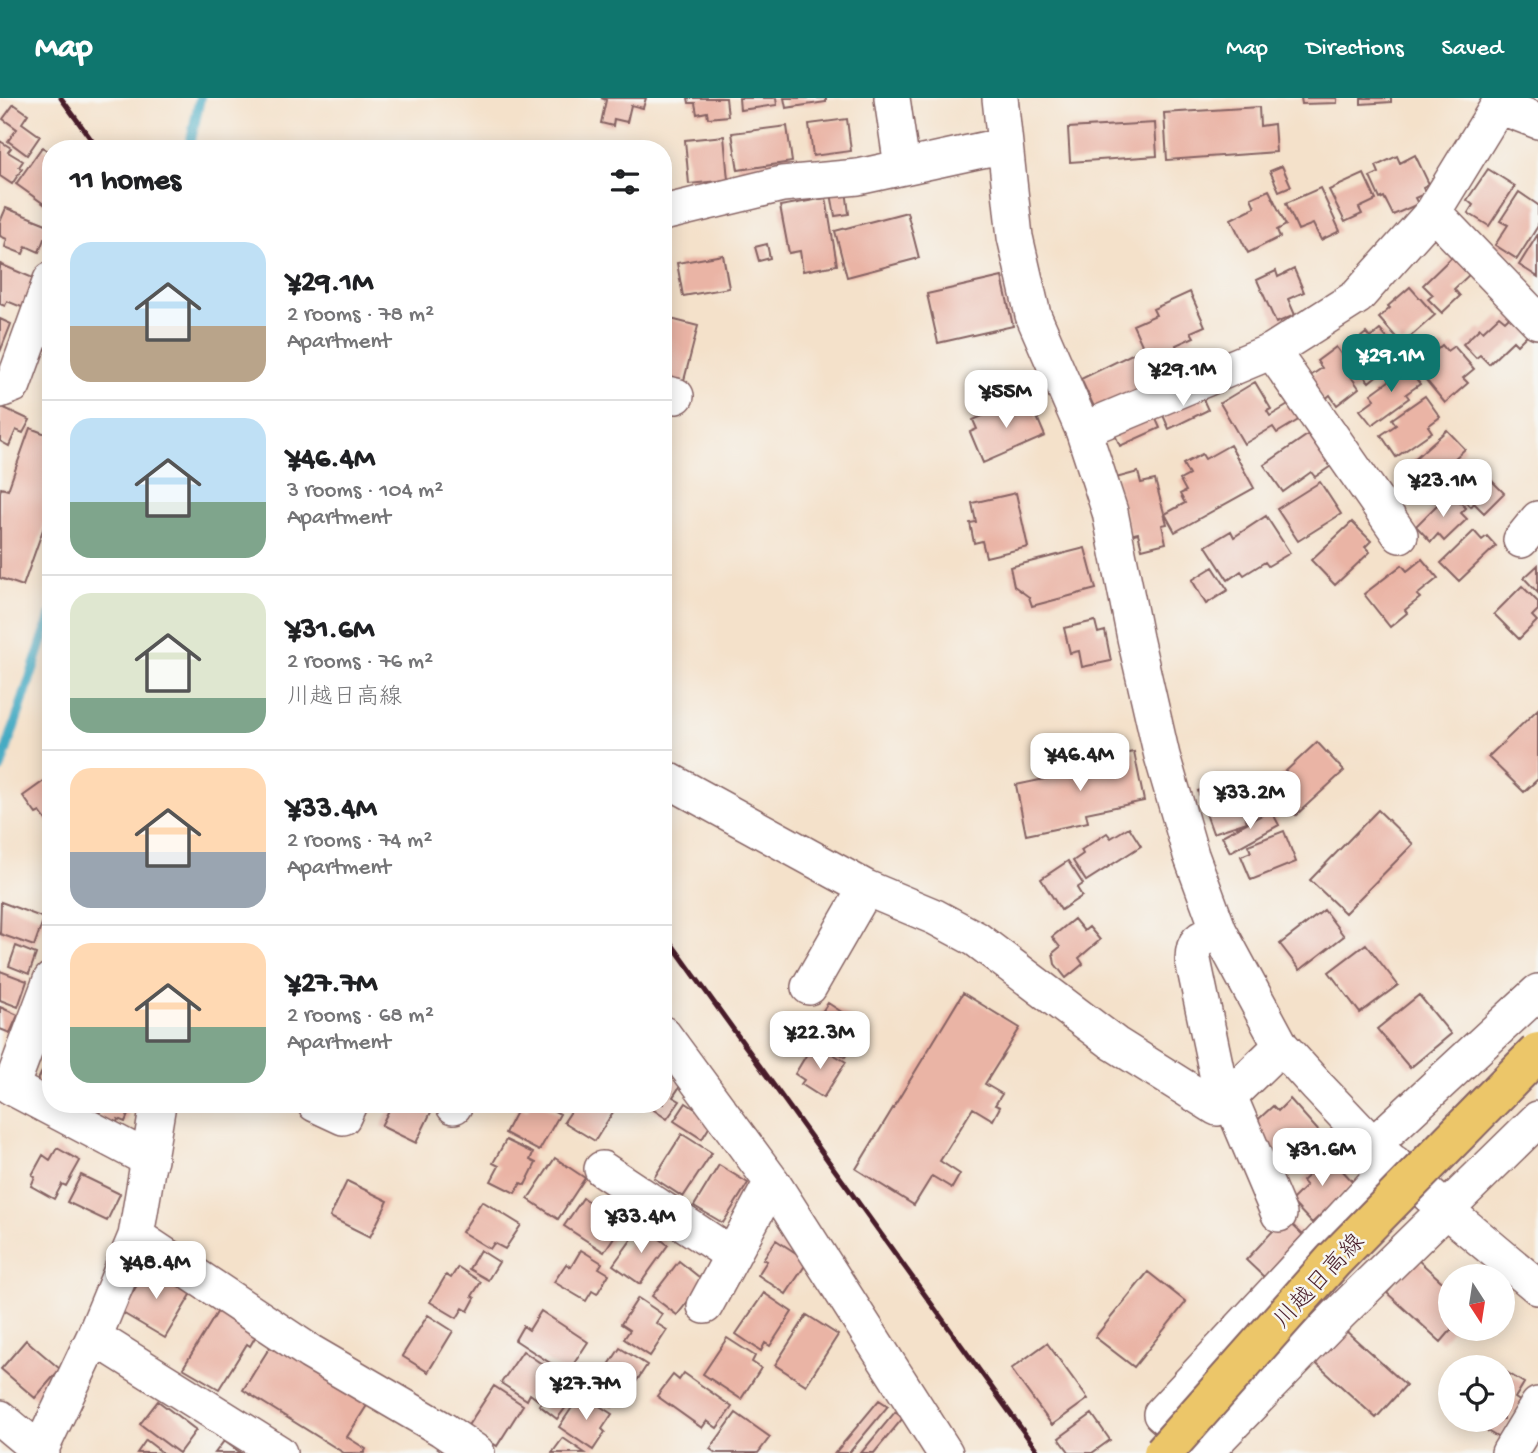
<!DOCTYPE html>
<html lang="en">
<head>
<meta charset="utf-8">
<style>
	:root { --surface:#fff; --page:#f6f6f6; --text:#202124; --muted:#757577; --line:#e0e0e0; --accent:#0f766e }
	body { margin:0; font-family:"Gochi Hand","Klee One",sans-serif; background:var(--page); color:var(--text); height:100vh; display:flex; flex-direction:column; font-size:26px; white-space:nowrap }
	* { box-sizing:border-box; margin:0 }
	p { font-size:23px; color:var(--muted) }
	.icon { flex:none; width:38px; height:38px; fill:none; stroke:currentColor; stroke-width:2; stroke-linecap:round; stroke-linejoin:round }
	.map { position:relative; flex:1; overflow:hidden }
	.side { position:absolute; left:42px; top:42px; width:630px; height:973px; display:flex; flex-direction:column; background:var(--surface); border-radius:28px; box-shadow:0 4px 18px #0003 }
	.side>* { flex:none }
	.needle { width:46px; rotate:168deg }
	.tools { position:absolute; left:1438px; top:1166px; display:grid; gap:14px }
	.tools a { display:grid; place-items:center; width:77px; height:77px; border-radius:50%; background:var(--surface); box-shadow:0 4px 18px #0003; font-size:35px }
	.price { position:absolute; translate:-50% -60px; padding:0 16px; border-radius:14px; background:#fff; color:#222; font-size:23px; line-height:46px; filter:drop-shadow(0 2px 4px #0008) }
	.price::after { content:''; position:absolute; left:50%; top:42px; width:21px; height:16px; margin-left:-10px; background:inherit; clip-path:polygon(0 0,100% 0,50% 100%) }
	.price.current { background:var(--accent); color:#fff }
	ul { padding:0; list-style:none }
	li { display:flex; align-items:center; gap:21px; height:175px; padding:0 28px }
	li+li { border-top:2px solid var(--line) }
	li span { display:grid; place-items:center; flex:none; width:196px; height:140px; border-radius:21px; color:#555 }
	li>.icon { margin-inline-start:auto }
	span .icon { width:84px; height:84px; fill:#fffc; stroke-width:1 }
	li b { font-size:30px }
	h2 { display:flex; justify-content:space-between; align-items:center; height:84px; padding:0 28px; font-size:30px }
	header { display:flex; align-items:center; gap:42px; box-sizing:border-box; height:98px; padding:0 35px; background:var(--accent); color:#fff }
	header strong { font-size:33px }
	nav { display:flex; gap:38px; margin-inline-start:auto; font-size:24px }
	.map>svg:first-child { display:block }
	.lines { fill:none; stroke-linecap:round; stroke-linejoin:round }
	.stream { stroke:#44aac3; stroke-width:10 }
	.building { fill:#eab4a5 }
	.minor-casing { stroke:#866363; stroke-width:38 }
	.minor { stroke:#fff; stroke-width:35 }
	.rail { stroke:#4a1f2b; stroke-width:5 }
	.major-bridge-casing { stroke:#866363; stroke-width:42; stroke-linecap:butt }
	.major-bridge { stroke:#ecc669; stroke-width:38 }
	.labels { text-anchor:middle; stroke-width:5; stroke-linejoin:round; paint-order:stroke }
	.street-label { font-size:24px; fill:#4a1f2b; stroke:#f6f6f2 }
</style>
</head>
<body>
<header>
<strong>Map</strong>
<nav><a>Map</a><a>Directions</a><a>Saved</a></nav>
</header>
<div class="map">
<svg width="1538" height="1355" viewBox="0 0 1538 1355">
	<rect width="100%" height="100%" fill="#f6f6f2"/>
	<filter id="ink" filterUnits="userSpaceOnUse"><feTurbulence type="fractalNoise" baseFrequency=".0143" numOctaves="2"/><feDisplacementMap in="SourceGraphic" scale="14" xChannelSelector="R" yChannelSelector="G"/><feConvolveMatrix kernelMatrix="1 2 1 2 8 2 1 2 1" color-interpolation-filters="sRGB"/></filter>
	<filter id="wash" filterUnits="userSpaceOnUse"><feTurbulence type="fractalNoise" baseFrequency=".00686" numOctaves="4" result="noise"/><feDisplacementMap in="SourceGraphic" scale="28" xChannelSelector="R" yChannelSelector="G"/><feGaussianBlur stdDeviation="1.57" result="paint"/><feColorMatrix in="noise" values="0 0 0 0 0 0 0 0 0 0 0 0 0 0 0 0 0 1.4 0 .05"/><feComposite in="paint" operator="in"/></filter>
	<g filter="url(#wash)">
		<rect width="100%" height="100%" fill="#f4e1ca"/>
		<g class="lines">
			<!-- stream -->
			<path class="stream" d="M189,51L200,0
				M0,671L51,517"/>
		</g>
		<g id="blocks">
			<!-- building -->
			<path class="building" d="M601,0H646L643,10L631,7L627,24L614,21L613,28L601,25L606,2Z
				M688,0H726L728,18L708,20L707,14L697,16L695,5H689Z
				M739,0H776L777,7L740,12Z
				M784,0H826V4L786,10Z
				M1301,0H1337V5L1302,6Z
				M1361,0H1391V4L1361,6Z
				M14,6L28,16L22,25L40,38L27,57L8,43L17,31L3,21Z
				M1259,9L1260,28L1274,26L1276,54L1167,62L1164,15Z
				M847,21L851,53L813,58L809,26Z
				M1155,25L1157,58L1070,64L1068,30Z
				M787,28L792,64L738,72L732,35Z
				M724,38L728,82L689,86L685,42Z
				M0,43L11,50L8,54L23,63L19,69L22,71L12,86L0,78Z
				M42,49L51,55V111L16,86Z
				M1415,57L1429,86L1423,89L1426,95L1415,100L1418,106L1393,117L1384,99L1380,101L1370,79L1379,75L1376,68L1397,58L1400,65Z
				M1282,68L1291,88L1279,93L1270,73Z
				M1488,71L1515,88L1489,128L1468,115L1473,107L1467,102Z
				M1364,76L1376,102L1359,110L1362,116L1345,124L1329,92Z
				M1320,90L1340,133L1321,142L1313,126L1298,132L1286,105Z
				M846,92L849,116L835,118L831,95Z
				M1269,92L1286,127L1277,132L1280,139L1248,155L1231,121L1255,109L1251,100Z
				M1519,94L1538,107V128L1517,161L1495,147L1508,127L1500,123Z
				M826,100L837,167L803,173L800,153L789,155L780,108Z
				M6,110L51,128L50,143L44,141L39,154L26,148L23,156L5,149L7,141L0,138V124Z
				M907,114L919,160L847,179L835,133Z
				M1538,136V179L1519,167Z
				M767,146L770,160L759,163L755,149Z
				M723,157L729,190L683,198L677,165Z
				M1454,157L1471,175L1454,191L1460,198L1442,215L1428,201L1433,197L1423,187Z
				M0,166L33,180L30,187L34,189L24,210L7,203L5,208L0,206Z
				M1294,171L1304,194L1288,201L1295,217L1276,225L1257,182L1276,173L1278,179Z
				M1002,179L1013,228L938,245L927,196Z
				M1410,189L1435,217L1402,246L1379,220L1390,210L1388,208Z
				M1190,194L1205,228L1191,234L1194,239L1176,247L1178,252L1162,259L1160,255L1148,260L1133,227L1156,217L1153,211Z
				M1511,217L1529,235L1517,247L1513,243L1489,266L1480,257L1476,260L1463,246L1480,230L1483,233L1499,218L1505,223Z
				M663,219L698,228L682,290L663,285Z
				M0,221L11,226L0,254Z
				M1380,232L1398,253L1388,262L1391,266L1369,284L1348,259L1357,251L1353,246L1366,235L1370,240Z
				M1442,247L1447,253L1454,248L1474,271L1463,280L1468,285L1445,305L1421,276L1435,264L1430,258Z
				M1336,249L1353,273L1349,276L1359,290L1337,307L1330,297L1323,303L1306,281L1322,270L1317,263Z
				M1134,255L1149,287L1096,313L1081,281Z
				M1404,265L1420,286L1406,296L1409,300L1372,327L1360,312L1375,301L1371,296L1393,280L1389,276Z
				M1255,284L1271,311L1267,313L1270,318L1295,303L1305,318L1277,335L1273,329L1244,346L1220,305Z
				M1198,290L1208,312L1169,331L1159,308Z
				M1028,298L1045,338L983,365L970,334L977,331L973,322Z
				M1425,298L1440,319L1428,328L1432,334L1396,359L1381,337L1396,327L1392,321Z
				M0,308L30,322L23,335L16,332L9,348L0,343Z
				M1151,310L1160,330L1120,348L1111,328Z
				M30,330L51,338V425L46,423L23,488L0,480V394L1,390L8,392Z
				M1447,332L1465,351L1426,387L1421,382L1418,386L1404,370Z
				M1312,334L1334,366L1315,379L1311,374L1283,394L1264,367Z
				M1230,347L1254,390L1175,434L1165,416L1185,405L1180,396L1186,393L1180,382L1189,377L1183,366L1202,356L1205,361Z
				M1476,367L1504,395L1484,415L1474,405L1471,409L1445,382L1459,369L1466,376Z
				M1138,374L1141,385L1155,382L1167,426L1162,427L1166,445L1142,451L1138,435L1130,437L1116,380Z
				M1320,384L1341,416L1298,443L1277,411Z
				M1450,394L1466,410L1461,415L1467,421L1444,443L1438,436L1431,444L1416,428Z
				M1016,395L1028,449L986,459L982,443L974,445L970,425L976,424L972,405Z
				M1266,418L1290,455L1268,468L1265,464L1244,477L1241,473L1228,482L1206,448L1231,433L1234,439Z
				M1352,424L1371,443L1365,449L1370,454L1335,487L1311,462Z
				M1474,433L1482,442L1487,438L1496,448L1459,483L1441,465Z
				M1085,450L1096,491L1032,508L1029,499L1014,488L1010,469Z
				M1422,461L1438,480L1417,497L1420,500L1405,512L1407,515L1390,529L1364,496L1402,467L1407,473Z
				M1538,467V495L1524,480Z
				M1213,469L1228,492L1206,506L1192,482Z
				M1522,488L1538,504V512L1532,518L1537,523L1519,541L1494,516Z
				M1095,523L1098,535L1105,533L1111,563L1082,569L1079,553L1070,555L1064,530Z
				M1538,611V681L1524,694L1488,659Z
				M1317,644L1344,673L1296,717L1270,688Z
				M1134,654L1144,703L1086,715L1088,724L1026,737L1016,687L1073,675L1071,666Z
				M1232,682L1247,724L1213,735L1198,693Z
				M44,683L48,690L51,688V729L40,714L36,716L23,698Z
				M1271,712L1279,727L1230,754L1222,738Z
				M1378,712L1413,746L1345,815L1310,782Z
				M1129,729L1141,748L1086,783L1073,763L1083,756L1081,752L1107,735L1111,740Z
				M1284,733L1296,764L1251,782L1241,758L1251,754L1248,747Z
				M1068,763L1083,786L1077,790L1082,798L1061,812L1041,781Z
				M1,804L44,820L34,848L0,836Z
				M1324,812L1344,838L1300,872L1280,846Z
				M1074,821L1084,833L1089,829L1100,842L1079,860L1083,866L1066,880L1055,866L1053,855L1060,849L1052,839Z
				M1366,846L1398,887L1360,915L1329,874Z
				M16,848L36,856L29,876L9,868Z
				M0,873L27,883L18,909L0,902Z
				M963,895L1020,930L985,986L1002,996L995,1007L1000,1009L993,1022L973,1010L940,1063L960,1076L952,1090L932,1078L914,1107L856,1071Z
				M1419,897L1451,936L1410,970L1377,931Z
				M828,905L860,926L856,933L861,936L845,959L808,935Z
				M0,909L18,917L10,935L0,931Z
				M811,949L820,954L823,950L846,964L823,1000L801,986L804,982L795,976Z
				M46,965L51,967V994L36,986Z
				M663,973L682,985L673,999L680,1003L667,1021L645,1006H663Z
				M1290,1001L1322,1037L1286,1070L1249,1030L1273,1008L1278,1013Z
				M686,1005L713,1023L702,1041L674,1023Z
				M82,1006H129L127,1011L130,1012L125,1024L118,1021L116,1027L98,1019L101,1014Z
				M392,1006H425L433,1010L416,1045L381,1028Z
				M530,1006H541L560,1016L539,1053L505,1035L519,1008L527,1012Z
				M576,1006H618L595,1043L564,1024Z
				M682,1036L712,1055L683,1099L654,1080Z
				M506,1042L533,1055L530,1062L536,1065L525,1087L521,1085L515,1095L491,1083L499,1068L493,1065Z
				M57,1050L80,1063L66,1088L62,1086L54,1101L31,1088L35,1079L32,1077L43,1057L50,1062Z
				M1324,1053L1354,1085L1312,1125L1291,1103L1306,1088L1302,1083L1320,1066L1315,1061Z
				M555,1060L585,1080L558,1121L528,1101Z
				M719,1067L748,1085L723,1125L694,1108Z
				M81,1077L120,1096L107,1123L67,1104Z
				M347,1083L388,1103L370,1139L330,1119Z
				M583,1100L622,1127L604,1154L564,1128Z
				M482,1103L521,1127L505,1151L494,1145L490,1151L462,1134Z
				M1285,1120L1303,1137L1264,1179L1246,1162Z
				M642,1127L668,1147L640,1186L613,1167Z
				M776,1142L808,1163L786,1196L758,1177L767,1163L763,1161Z
				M480,1152L499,1164L488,1182L469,1171Z
				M581,1152L602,1165L599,1170L609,1176L597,1196L592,1193L586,1203L554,1184L566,1166L571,1169Z
				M1417,1161L1451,1192V1230H1453L1441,1244L1387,1195Z
				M679,1163L704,1183L677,1217L652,1198Z
				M143,1166L192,1195L165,1240L121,1214L137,1187L132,1185Z
				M458,1169L481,1184L472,1198L475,1200L468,1213L463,1210L457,1220L430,1204L446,1177L451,1180Z
				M1148,1174L1186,1204L1134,1269L1095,1239Z
				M764,1195L792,1214L770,1248L765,1245L761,1253L736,1236Z
				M638,1200L662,1216L656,1225L667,1232L650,1258L624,1241L630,1232L621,1226Z
				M221,1208L257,1236L250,1248L247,1246L219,1291L183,1270Z
				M541,1213L588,1244L567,1276L515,1242L523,1228L529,1232Z
				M428,1217L453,1233L428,1274L402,1258Z
				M807,1217L838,1237L806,1287L775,1267Z
				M1345,1232L1406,1287L1376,1320L1310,1260Z
				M727,1240L755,1258L752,1264L761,1270L741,1301L703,1276Z
				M275,1241L371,1301L347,1339L366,1351L364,1355H344L243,1292Z
				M26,1242L60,1271L35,1300L1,1271Z
				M1047,1245L1088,1301L1052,1327L1011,1271Z
				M620,1250L647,1267L623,1304L618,1301L612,1309L596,1298L606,1282L601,1279Z
				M523,1253L552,1273L543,1286L547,1289L538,1302L530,1296L527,1302L501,1285Z
				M1503,1272L1524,1285L1515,1300L1521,1304L1499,1340L1468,1322L1465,1326L1457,1321H1503Z
				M684,1275L732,1309L717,1330L707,1323L702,1330L657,1298L673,1277L679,1282Z
				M494,1288L523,1307L497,1348L467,1329Z
				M552,1291L569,1305L557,1321L539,1307Z
				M581,1296L612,1316L602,1331L605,1334L593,1352L559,1329Z
				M879,1302L888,1308L849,1355H835Z
				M158,1303L196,1332L179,1355L140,1326Z
				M895,1314L903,1320L874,1355H861Z
				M736,1315L770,1339L758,1355H716L710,1351Z
				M1092,1316L1110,1342L1092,1355H1070L1059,1340Z
				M563,1340L585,1355H552Z
				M146,1342L163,1355H137Z
				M224,1343L241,1355H215Z"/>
		</g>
	</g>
	<g filter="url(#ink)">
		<use href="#blocks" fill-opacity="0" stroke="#866363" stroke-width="2"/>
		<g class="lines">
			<defs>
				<path id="minor" d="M892,0L902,69
					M1000,0L1015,139L1033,217L1083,332L1110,414L1135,540L1162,658L1191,757L1219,833L1281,948L1318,989L1373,1047L1446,1112L1538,1189
					M1499,8L1538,23
					M1433,114L1538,223
					M663,115L782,86L858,79L1005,47
					M1272,253L1400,437
					M0,292L13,287L51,182
					M663,295L676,298
					M1083,332L1272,253L1357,199L1433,114L1503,0
					M1521,442L1538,421
					M663,679L866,790L935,819L976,841L1115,946L1217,1010L1223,1004L1193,862C1193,841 1201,840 1219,833
					M51,882L11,989L150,1062
					M809,889L866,790
					M663,936L772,1084L945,1355
					M1229,998L1279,1116
					M1223,1004L1281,948
					M315,1006L343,1019L349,1006
					M454,1008L455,1006
					M1373,1047L1538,894
					M602,1071L732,1157
					M136,1138L310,1254L442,1331L477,1355
					M705,1208L772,1084
					M94,1239L279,1355
					M0,1320L42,1355
					M1204,1353L1161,1316L1394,1065
					M39,1355L94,1239L136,1138L158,1006
					M1204,1355L1339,1216L1538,1021
					M1509,1355L1538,1307"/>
			</defs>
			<!-- minor casing -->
			<use href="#minor" class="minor-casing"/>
			<!-- minor -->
			<use href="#minor" class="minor"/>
			<!-- rail -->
			<path class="rail" d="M61,0L98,51
				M663,834L1039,1355"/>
			<defs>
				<path id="major-bridge" d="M1163,1355L1333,1163L1538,954"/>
			</defs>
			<!-- major-bridge casing -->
			<use href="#major-bridge" class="major-bridge-casing"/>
			<!-- major-bridge -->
			<use href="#major-bridge" class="major-bridge"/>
		</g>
	</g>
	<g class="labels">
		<!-- street labels -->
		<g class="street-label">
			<text transform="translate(1318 1182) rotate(-47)" y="8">川越日高線</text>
		</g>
	</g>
</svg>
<div class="tools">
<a><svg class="needle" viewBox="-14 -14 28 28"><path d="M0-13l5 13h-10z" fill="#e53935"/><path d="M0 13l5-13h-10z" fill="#757577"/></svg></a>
<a><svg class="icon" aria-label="locate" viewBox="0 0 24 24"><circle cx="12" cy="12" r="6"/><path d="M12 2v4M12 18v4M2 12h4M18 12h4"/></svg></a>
</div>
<b class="price current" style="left:1391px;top:296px">¥29.1M</b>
<b class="price" style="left:1183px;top:310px">¥29.1M</b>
<b class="price" style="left:1006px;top:332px">¥55M</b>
<b class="price" style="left:1443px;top:421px">¥23.1M</b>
<b class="price" style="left:1080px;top:695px">¥46.4M</b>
<b class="price" style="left:1250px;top:733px">¥33.2M</b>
<b class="price" style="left:820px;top:973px">¥22.3M</b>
<b class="price" style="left:1322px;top:1090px">¥31.6M</b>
<b class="price" style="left:641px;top:1157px">¥33.4M</b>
<b class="price" style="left:156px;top:1203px">¥48.4M</b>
<b class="price" style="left:586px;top:1324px">¥27.7M</b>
<section class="side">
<h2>11 homes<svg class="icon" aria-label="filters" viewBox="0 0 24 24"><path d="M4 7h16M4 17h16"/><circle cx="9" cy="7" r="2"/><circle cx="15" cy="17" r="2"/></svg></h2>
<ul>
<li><span style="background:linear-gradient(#bfe0f5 60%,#b9a48a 0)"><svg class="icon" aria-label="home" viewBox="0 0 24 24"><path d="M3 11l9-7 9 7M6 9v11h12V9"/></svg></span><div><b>¥29.1M</b><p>2 rooms · 78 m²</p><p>Apartment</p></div></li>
<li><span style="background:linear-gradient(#bfe0f5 60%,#7fa58c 0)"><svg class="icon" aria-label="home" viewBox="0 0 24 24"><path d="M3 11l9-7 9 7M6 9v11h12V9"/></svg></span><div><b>¥46.4M</b><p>3 rooms · 104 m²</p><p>Apartment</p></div></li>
<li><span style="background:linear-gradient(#dfe7d0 75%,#7fa58c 0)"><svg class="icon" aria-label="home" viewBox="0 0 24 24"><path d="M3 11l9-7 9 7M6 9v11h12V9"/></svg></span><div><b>¥31.6M</b><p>2 rooms · 76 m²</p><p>川越日高線</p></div></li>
<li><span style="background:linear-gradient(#ffd9b3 60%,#9aa5b1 0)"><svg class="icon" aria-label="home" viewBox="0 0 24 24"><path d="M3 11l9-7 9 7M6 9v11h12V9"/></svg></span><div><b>¥33.4M</b><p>2 rooms · 74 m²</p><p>Apartment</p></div></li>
<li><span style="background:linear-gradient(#ffd9b3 60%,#7fa58c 0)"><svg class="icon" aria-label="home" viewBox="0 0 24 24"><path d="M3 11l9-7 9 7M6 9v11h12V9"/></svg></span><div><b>¥27.7M</b><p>2 rooms · 68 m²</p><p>Apartment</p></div></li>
</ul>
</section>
</div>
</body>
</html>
